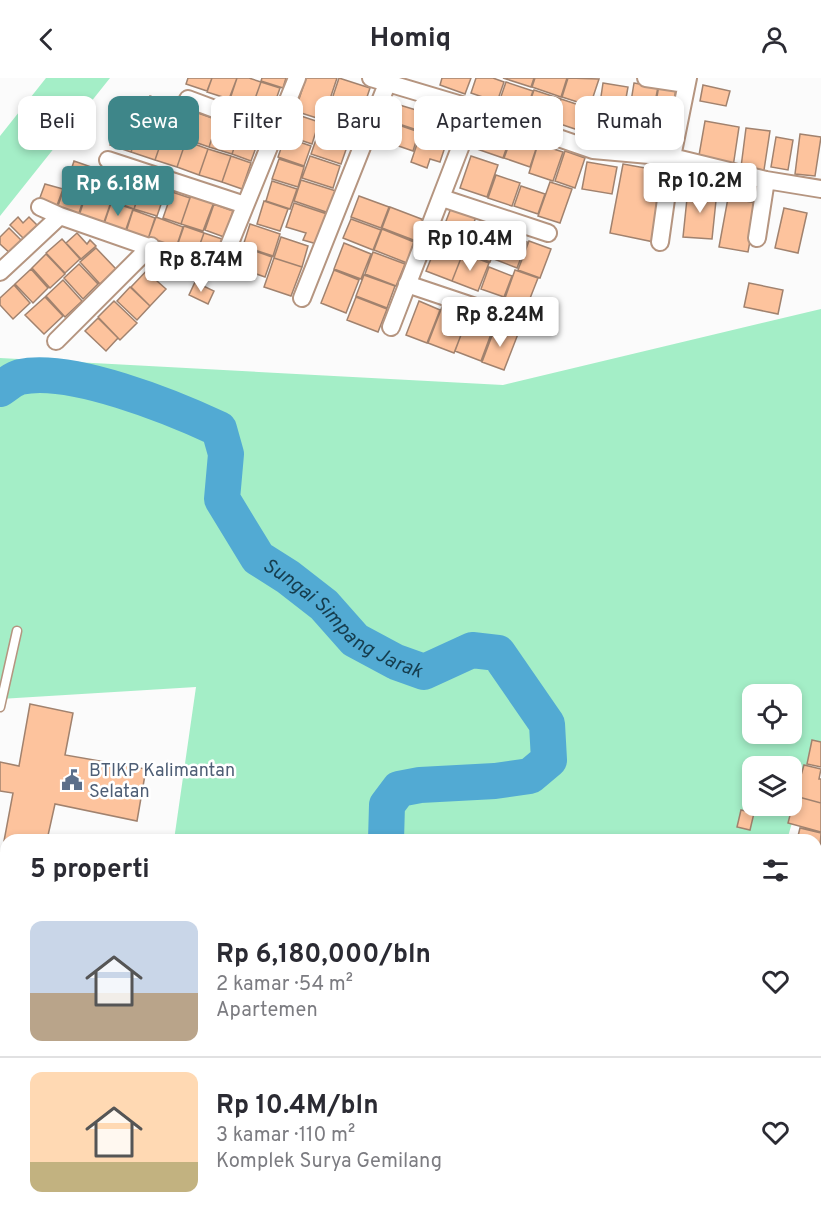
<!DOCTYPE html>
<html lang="id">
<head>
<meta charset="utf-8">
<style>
	:root { --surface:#fff; --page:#f7f7f7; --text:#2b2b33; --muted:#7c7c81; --line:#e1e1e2; --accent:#3e8689 }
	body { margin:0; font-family:Overpass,sans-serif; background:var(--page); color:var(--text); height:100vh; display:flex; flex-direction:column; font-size:22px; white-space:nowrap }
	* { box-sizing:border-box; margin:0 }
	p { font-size:20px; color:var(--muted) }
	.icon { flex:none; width:33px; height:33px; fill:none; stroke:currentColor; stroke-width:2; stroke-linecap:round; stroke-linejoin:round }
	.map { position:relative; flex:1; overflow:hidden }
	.panel { position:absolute; left:0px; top:756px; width:822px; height:386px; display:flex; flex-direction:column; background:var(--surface); border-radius:18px 18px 0 0; box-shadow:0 3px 9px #0003 }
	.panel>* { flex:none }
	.top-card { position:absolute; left:18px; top:18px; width:786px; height:54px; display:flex; gap:12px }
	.controls { position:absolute; left:742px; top:606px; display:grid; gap:12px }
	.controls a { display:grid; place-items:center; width:60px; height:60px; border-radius:12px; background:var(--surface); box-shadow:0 3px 9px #0003; font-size:30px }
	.price { position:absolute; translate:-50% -51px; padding:0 14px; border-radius:6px; background:#fff; color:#222; font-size:20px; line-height:39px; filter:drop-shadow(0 2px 3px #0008) }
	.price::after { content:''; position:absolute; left:50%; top:36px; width:18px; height:14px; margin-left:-9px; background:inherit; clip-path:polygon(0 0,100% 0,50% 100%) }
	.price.selected { background:var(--accent); color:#fff }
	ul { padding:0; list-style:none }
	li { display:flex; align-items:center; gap:18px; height:150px; padding:0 30px }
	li+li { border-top:2px solid var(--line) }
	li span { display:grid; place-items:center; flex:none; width:168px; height:120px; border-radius:12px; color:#555 }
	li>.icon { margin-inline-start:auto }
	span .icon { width:72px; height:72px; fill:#fffc; stroke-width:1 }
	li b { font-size:26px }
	h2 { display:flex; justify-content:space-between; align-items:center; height:72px; padding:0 30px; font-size:26px }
	.tag { padding:0 21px; border-radius:12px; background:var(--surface); box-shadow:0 3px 9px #0003; font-size:21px; line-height:54px }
	.tag.selected { background:var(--accent); color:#fff }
	header { display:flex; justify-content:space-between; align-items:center; height:78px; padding:0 30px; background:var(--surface); font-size:27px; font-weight:700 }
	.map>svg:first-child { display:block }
	.green { fill:#a4eec7; fill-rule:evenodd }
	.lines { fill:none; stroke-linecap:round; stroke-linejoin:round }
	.river { stroke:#52aad3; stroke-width:36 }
	.building { fill:#fdc39d; stroke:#a1826e; stroke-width:1.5 }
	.lane-casing { stroke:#b59580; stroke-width:11 }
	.street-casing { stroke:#b59580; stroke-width:20 }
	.lane { stroke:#fff; stroke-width:8 }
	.street { stroke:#fff; stroke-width:16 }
	.labels { text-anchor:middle; stroke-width:5; stroke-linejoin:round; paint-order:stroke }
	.service-label { font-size:18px; fill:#4e5e75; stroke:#fff; text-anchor:start }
	.water-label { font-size:20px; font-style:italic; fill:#153d4e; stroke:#fff }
</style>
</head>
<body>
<header><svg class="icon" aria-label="back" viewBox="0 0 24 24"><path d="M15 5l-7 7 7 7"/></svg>Homiq<svg class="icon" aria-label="person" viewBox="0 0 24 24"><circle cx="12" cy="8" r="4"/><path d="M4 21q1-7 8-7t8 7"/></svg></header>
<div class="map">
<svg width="821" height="1141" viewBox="0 0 821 1141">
	<rect width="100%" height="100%" fill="#fbfbfb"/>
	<!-- green -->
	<path class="green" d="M46,0H110L0,138V58Z
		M821,231V666L809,686L787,762H174L196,609L0,621V280L503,307ZM753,616H792V656H753ZM753,688H792V728H753Z
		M0,994L6,995V1136H686L696,1141H0Z"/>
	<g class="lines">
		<!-- river -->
		<g class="river">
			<path id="s1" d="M0,311C6,307 13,301 20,299C71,288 172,329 219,351L226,376L222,421L258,480L288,499L324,527L355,562L396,584L424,594L472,572L498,575L547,646L549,682L530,698L495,703L420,707L399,711L387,727L386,762"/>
			<path d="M359,1141L362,1136"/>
		</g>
	</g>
	<!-- building -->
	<path class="building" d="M188,0H212L207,13L186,6Z
		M212,0H237L229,21L207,14Z
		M237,0H249L261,4L252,29L230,21Z
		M262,0H286L283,10L261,3Z
		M306,0H337L323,42L295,33Z
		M339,0L370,10L361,37L330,27Z
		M442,0H471L465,16L440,7Z
		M476,0H493L504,4L497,24L471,15Z
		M503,0H534L531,9Z
		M535,0H567L561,19L532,9Z
		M568,0L599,1L590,28L562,19Z
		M261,4L280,10L271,36L252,29Z
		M506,4L533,13L525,36L498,27Z
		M603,5L628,9L623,37L599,32Z
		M634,5L658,9L652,40L629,36Z
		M659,7L676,10L671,44L653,41Z
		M703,7L730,13L726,28L700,23Z
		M534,12L561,21L553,45L526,35Z
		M150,18L173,26L163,54L140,47Z
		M561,21L585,29L578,52L554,44Z
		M393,25L426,35L420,53L387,42Z
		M175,27L195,34L186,61L166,54Z
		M430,27L456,36L448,60L422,51Z
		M329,28L360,38L352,62L321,52Z
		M195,34L218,42L209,69L186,61Z
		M292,35L319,44L312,66L285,57Z
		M605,40L630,43L628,66L602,63Z
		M119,41L140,48L131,74L110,67Z
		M218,42L241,50L232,76L209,69Z
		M387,43L419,54L413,73L381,62Z
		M705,43L739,49L733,89L698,83Z
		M639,44L668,48L665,73L636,70Z
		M140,48L164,56L155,82L131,74Z
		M241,50L261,56L251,83L232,76Z
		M746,50L770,53L764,92L741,89Z
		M422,51L448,60L440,84L430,81L427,90L411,84Z
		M484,51L510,60L503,80L477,71Z
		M319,53L349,63L341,86L311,76Z
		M164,56L186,63L177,89L155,82Z
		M800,56L821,59L815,98L795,96Z
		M285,59L311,68L304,88L278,79Z
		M512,59L537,68L530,89L504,80Z
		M776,59L793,62L788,92L771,89Z
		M186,63L208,71L199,97L177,89Z
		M538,66L563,74L553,103L529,95Z
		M208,71L231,78L222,104L199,97Z
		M565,73L585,80L575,110L555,103Z
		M231,78L251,85L242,111L222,104Z
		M310,78L340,88L333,110L302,100Z
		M471,78L498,87L487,119L460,110Z
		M279,81L304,89L298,109L272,101Z
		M74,83L94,90L85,115L66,108Z
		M587,84L617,89L612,116L582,111Z
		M623,86L668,94L654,164L610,155Z
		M100,90L120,97L111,123L87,115L90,104L94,105Z
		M122,93L144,100L134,131L112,123Z
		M496,97L520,105L512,128L488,120Z
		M144,102L167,109L157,138L134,131Z
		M301,102L336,113L329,135L294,123Z
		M272,103L297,111L290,131L266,123Z
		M550,104L572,111L560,145L538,138Z
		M45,106L63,111L56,130L38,125Z
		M521,108L545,116L538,136L514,128Z
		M64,110L85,117L78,138L57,131Z
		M688,111L717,113L712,161L683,159Z
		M172,114L190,120L181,146L163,140Z
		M86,116L111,125L104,146L79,138Z
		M191,117L214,124L203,153L181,146Z
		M359,118L389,129L381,150L351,139Z
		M728,120L757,125L748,174L719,169Z
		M264,123L288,131L280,153L257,146Z
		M111,124L133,131L125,154L103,147Z
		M294,125L327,136L317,166L303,162L306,155L286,149Z
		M214,126L233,133L224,159L205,152Z
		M390,129L424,142L416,163L382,150Z
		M451,130L476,139L463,173L438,164Z
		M784,130L807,135L798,175L775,170Z
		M133,132L155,140L148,161L126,154Z
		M18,139L23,145L29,139L41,151L27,164L10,147Z
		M156,139L183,149L176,170L148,161Z
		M351,141L381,152L373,172L343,160Z
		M474,144L501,154L490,184L463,174Z
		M250,146L280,156L273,178L243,168Z
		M184,148L204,155L196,177L176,171Z
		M9,150L24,165L12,177L0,166V159Z
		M382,151L414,164L407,185L374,172Z
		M77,155L87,166L90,162L96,168L81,181L66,165Z
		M204,155L222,161L214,183L196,177Z
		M504,155L527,164L517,190L494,181Z
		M281,159L308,168L302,189L274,180Z
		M62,161L80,181L65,195L46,175Z
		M529,163L551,171L540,200L518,192Z
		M344,165L371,176L361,201L334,191Z
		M437,166L463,175L452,203L426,193Z
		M241,168L272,179L265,199L234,188Z
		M96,170L116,191L100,206L80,184Z
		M373,174L405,186L396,208L365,196Z
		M463,175L489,185L478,213L452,203Z
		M46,176L65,196L50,210L32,190Z
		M274,180L302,189L291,218L264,209Z
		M79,186L98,206L83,221L64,200Z
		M152,187L162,197L157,203L166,211L150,228L131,209Z
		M489,189L512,198L504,219L481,211Z
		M31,191L48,210L33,225L15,206Z
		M334,192L359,202L346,235L321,225Z
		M515,192L538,200L527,228L505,220Z
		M364,197L395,208L387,230L356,218Z
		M63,202L82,223L65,239L46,218Z
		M195,204L214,213L208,226L189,217Z
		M749,205L783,212L778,236L744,229Z
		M14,207L30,225L13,241L0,227V220Z
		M130,209L150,228L137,242L117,223Z
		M45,219L63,238L44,256L25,237Z
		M356,219L387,231L378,254L347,242Z
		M114,223L137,245L120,262L98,239Z
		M419,223L440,232L427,265L406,257Z
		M442,229L468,239L454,275L428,265Z
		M468,238L494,248L481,283L455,273Z
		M98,240L118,260L106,273L85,253Z
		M496,247L518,256L504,292L482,284Z
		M30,626L73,635L65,677L146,691L137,743L55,726L47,762L4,763L13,715L0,713V684L19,688Z
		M812,662L821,664V689L807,686Z
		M804,687L821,691L819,701H821V725L795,718Z
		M795,718L821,725V754L788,745Z
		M741,732L754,735L750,752L737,749Z
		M800,750L821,755L820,770L816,769V762H797Z
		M0,784L6,785V962L0,960Z
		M816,897L821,898V923L816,922Z
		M820,953H821V986L816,985V965Z
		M816,987L821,988V1019L816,1018Z
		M816,1024L821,1025V1050L816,1048Z
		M816,1050L821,1051V1072L817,1083Z"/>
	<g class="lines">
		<defs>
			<path id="lane" d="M0,629L17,553
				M0,779L6,780"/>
			<path id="street" d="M371,0L475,31L593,72L672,79L766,102L821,111
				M646,0L686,6
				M188,21L276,54
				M108,82L245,127
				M442,120L548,155
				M40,129L60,138L209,190C221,186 223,180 228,170L297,0
				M757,160L766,102
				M660,164L672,79L688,0
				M0,194L60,138
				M407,206L514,242
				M302,220L387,6
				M391,249L475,31
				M56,263L151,168
				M816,823L821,809
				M816,1124L821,1109
				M686,1136L703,1141
				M811,1141L812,1136"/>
		</defs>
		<!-- lane casing -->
		<use href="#lane" class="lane-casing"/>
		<!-- street casing -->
		<use href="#street" class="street-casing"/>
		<!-- lane -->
		<use href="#lane" class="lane"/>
		<!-- street -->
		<use href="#street" class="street"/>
	</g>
	<!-- icons -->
	<defs>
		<symbol id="civic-bare" viewBox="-9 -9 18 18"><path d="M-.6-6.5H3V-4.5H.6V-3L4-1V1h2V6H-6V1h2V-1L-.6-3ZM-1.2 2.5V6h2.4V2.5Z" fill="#5c6f8a" stroke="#fff" stroke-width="2.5" paint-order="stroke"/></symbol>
	</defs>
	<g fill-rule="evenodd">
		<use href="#civic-bare" x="57" y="687" width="30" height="30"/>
	</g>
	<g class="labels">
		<!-- service labels -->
		<g class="service-label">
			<text x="89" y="698">BTIKP Kalimantan<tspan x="89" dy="21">Selatan</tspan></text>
		</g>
		<!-- water labels -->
		<g class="water-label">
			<text dy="7" stroke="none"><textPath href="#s1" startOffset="477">Sungai Simpang Jarak</textPath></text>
		</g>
	</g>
</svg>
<div class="controls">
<a><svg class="icon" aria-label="locate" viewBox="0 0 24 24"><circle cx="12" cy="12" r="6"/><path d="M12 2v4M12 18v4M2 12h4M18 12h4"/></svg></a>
<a><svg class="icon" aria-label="layers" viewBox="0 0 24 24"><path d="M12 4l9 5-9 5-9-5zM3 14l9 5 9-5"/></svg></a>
</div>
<b class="price" style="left:700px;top:136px">Rp 10.2M</b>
<b class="price selected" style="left:118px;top:139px">Rp 6.18M</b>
<b class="price" style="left:470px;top:194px">Rp 10.4M</b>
<b class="price" style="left:201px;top:215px">Rp 8.74M</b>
<b class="price" style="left:500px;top:270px">Rp 8.24M</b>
<div class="top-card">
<a class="tag">Beli</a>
<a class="tag selected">Sewa</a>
<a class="tag">Filter</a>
<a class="tag">Baru</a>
<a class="tag">Apartemen</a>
<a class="tag">Rumah</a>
</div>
<section class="panel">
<h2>5 properti<svg class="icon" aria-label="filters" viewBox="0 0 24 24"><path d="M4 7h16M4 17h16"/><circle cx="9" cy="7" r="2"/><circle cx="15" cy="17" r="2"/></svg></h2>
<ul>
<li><span style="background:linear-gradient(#c9d6e8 60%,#b9a48a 0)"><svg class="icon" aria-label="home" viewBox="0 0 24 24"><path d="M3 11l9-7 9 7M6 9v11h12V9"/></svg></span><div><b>Rp 6,180,000/bln</b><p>2 kamar · 54 m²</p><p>Apartemen</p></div><svg class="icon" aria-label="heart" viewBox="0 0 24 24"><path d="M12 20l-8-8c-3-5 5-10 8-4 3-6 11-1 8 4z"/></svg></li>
<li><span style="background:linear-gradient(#ffd9b3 75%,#c2b280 0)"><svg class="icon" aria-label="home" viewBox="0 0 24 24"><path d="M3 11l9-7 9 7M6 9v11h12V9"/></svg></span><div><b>Rp 10.4M/bln</b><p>3 kamar · 110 m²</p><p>Komplek Surya Gemilang</p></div><svg class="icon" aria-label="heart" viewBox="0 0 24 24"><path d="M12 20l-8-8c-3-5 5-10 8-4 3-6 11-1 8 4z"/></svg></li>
</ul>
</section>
</div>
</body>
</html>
